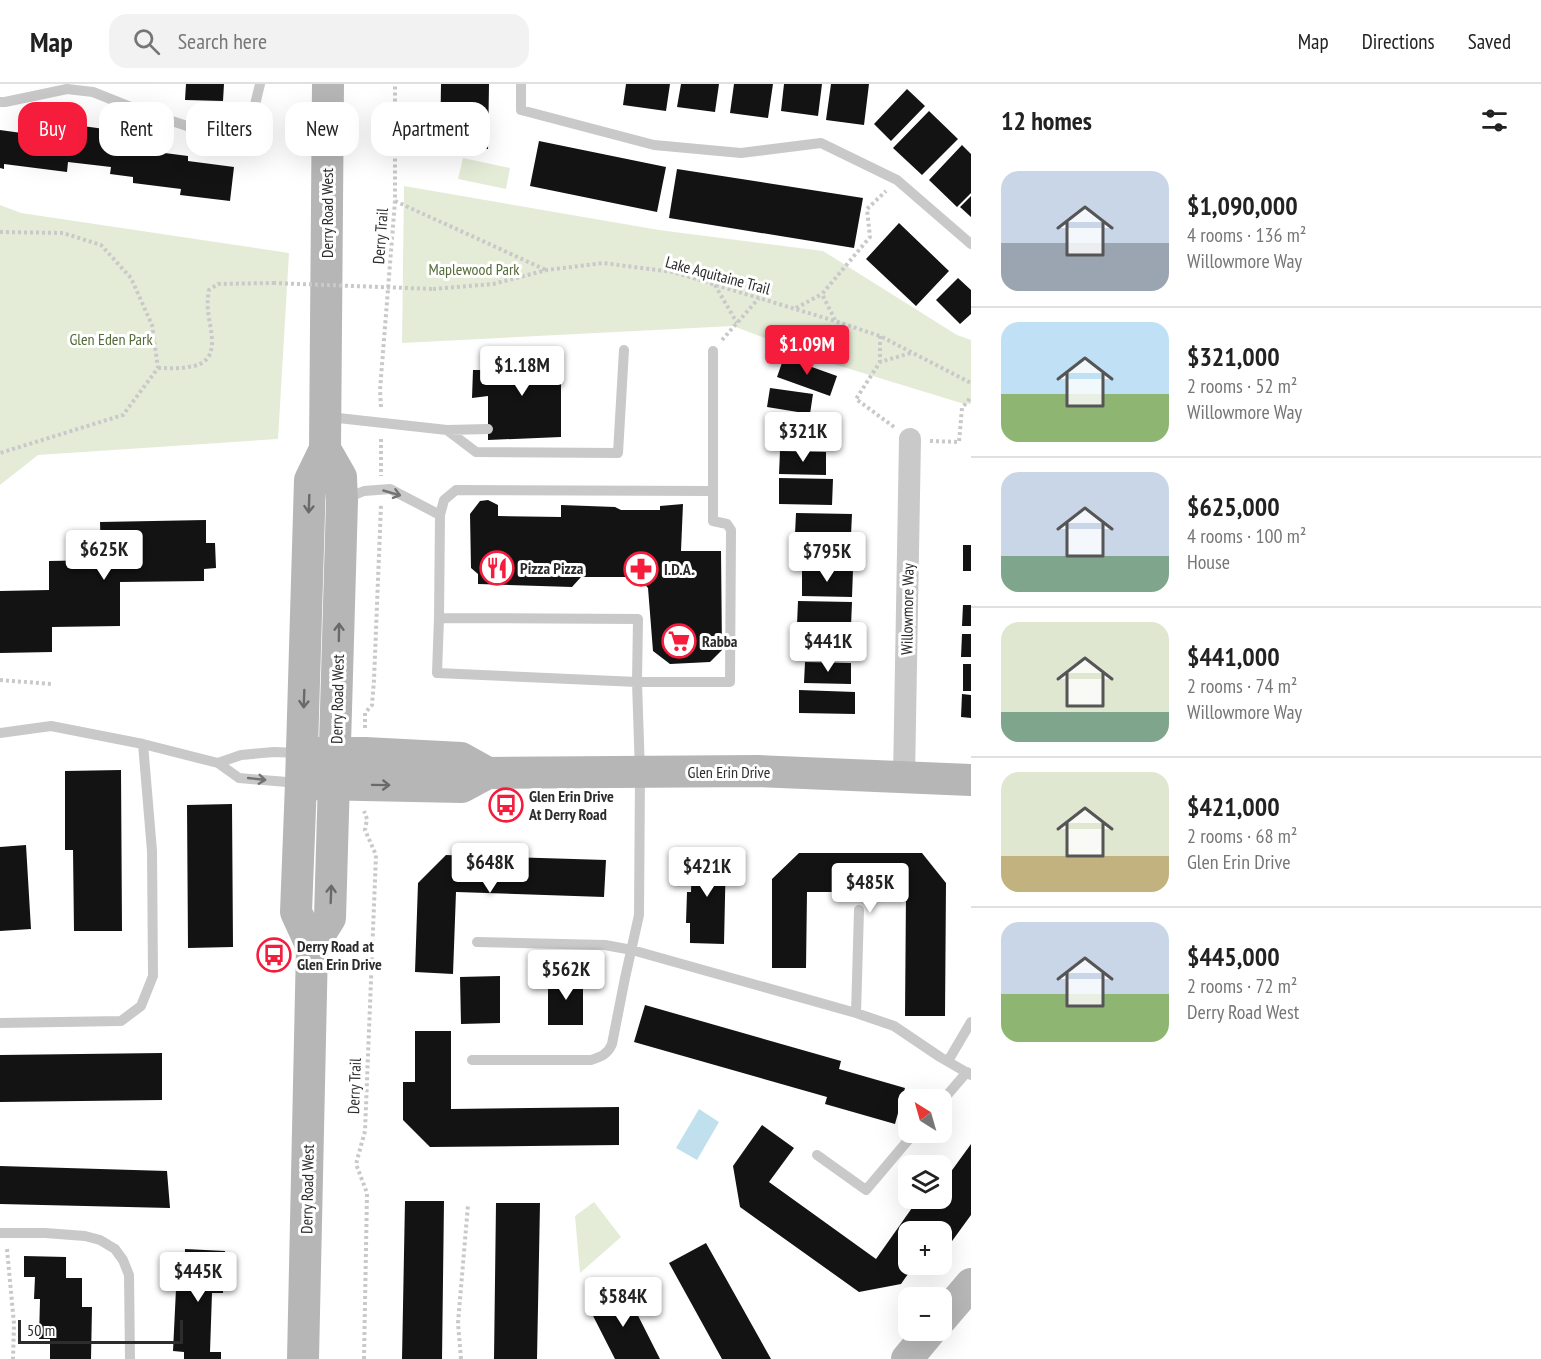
<!DOCTYPE html>
<html lang="en">
<head>
<meta charset="utf-8">
<style>
	:root { --surface:#fff; --page:#f2f2f2; --text:#222; --muted:#767676; --line:#e0e0e0; --accent:#f51c3c }
	body { margin:0; font-family:"PT Sans Narrow",sans-serif; background:var(--page); color:var(--text); height:100vh; display:flex; flex-direction:column; font-size:22px; white-space:nowrap }
	* { box-sizing:border-box; margin:0 }
	p { font-size:20px; color:var(--muted) }
	.icon { flex:none; width:33px; height:33px; fill:none; stroke:currentColor; stroke-width:2; stroke-linecap:round; stroke-linejoin:round }
	.map { position:relative; flex:1; overflow:hidden }
	.details { display:flex; flex-direction:column; background:var(--surface); width:570px }
	.details>* { flex:none }
	.banner { position:absolute; left:18px; top:18px; width:570px; height:54px; display:flex; gap:12px }
	.needle { width:39px; rotate:323deg }
	.tools { position:absolute; left:898px; top:1005px; display:grid; gap:12px }
	.tools a { display:grid; place-items:center; width:54px; height:54px; border-radius:12px; background:var(--surface); box-shadow:0 6px 24px #0002; font-size:30px }
	.scale { position:absolute; left:18px; bottom:15px; width:165px; box-sizing:border-box; padding-left:6px; border:3px solid #2c2c2c; border-top:0; font-size:16px; line-height:21px; white-space:nowrap; color:#2c2c2c; -webkit-text-stroke:4px #fff; paint-order:stroke }
	.price { position:absolute; translate:-50% -51px; padding:0 14px; border-radius:6px; background:#fff; color:#222; font-size:20px; line-height:39px; filter:drop-shadow(0 2px 3px #0008) }
	.price::after { content:''; position:absolute; left:50%; top:36px; width:18px; height:14px; margin-left:-9px; background:inherit; clip-path:polygon(0 0,100% 0,50% 100%) }
	.price.active { background:var(--accent); color:#fff }
	ul { padding:0; list-style:none }
	li { display:flex; align-items:center; gap:18px; height:150px; padding:0 30px }
	li+li { border-top:2px solid var(--line) }
	li span { display:grid; place-items:center; flex:none; width:168px; height:120px; border-radius:18px; color:#555 }
	li>.icon { margin-inline-start:auto }
	span .icon { width:72px; height:72px; fill:#fffc; stroke-width:1 }
	li b { font-size:26px }
	h2 { display:flex; justify-content:space-between; align-items:center; height:72px; padding:0 30px; font-size:26px }
	.chip { padding:0 21px; border-radius:18px; background:var(--surface); box-shadow:0 6px 24px #0002; font-size:21px; line-height:54px }
	.chip.active { background:var(--accent); color:#fff }
	header { display:flex; align-items:center; gap:36px; box-sizing:border-box; height:84px; padding:0 30px; background:var(--surface); border-bottom:2px solid var(--line) }
	header strong { font-size:28px }
	nav { display:flex; gap:33px; margin-inline-start:auto; font-size:21px }
	.search { width:420px; height:54px; background:var(--page); display:flex; align-items:center; gap:15px; box-sizing:border-box; padding:0 21px; border-radius:18px; color:var(--muted); font-size:22px }
	main { display:flex; flex:1; min-height:0 }
	.map>svg:first-child { display:block }
	.green { fill:#e4ecd8 }
	.water { fill:#c1e0ee }
	.building { fill:#131313 }
	.lines { fill:none; stroke-linecap:round; stroke-linejoin:round }
	.path { stroke:#c9c9c9; stroke-width:4; stroke-dasharray:3 3; stroke-linecap:butt }
	.lane { stroke:#c9c9c9; stroke-width:10 }
	.street { stroke:#c9c9c9; stroke-width:22 }
	.secondary { stroke:#b6b6b6; stroke-width:32 }
	.path-bridge { stroke:#c9c9c9; stroke-width:4; stroke-dasharray:3 3; stroke-linecap:butt }
	.oneway { stroke:#737373 }
	.oneway2 { stroke:#6a6a6a }
	.labels { text-anchor:middle; stroke-width:6; stroke-linejoin:round; paint-order:stroke }
	.street-label { font-size:16px; fill:#2c2c2c; stroke:#fff }
	.park-label { font-size:16px; fill:#536b36; stroke:#fff }
	.poi-label { font-size:16px; font-weight:bold; fill:#2c2c2c; stroke:#fff; text-anchor:start }
</style>
</head>
<body>
<header>
<strong>Map</strong>
<div class="search"><svg class="icon" aria-label="search" viewBox="0 0 24 24"><circle cx="10" cy="10" r="6"/><path d="M15 15l6 6"/></svg>Search here</div>
<nav><a>Map</a><a>Directions</a><a>Saved</a></nav>
</header>
<main>
<div class="map">
<svg width="971" height="1275" viewBox="0 0 971 1275">
	<rect width="100%" height="100%" fill="#fff"/>
	<!-- green -->
	<path class="green" d="M463,74L510,84L506,105L458,95Z
		M404,102L659,146L823,167L957,251L971,256V320L961,319L827,278L733,242L402,259Z
		M0,121L21,129L289,169L278,355L38,371L0,401Z
		M594,1118L621,1153L580,1189L575,1132Z"/>
	<!-- water -->
	<path class="water" d="M699,1025L719,1038L697,1076L676,1064Z"/>
	<!-- building -->
	<path class="building" d="M186,0H224L223,17L185,16Z
		M441,0H489L488,65H440Z
		M626,0H670L666,27L623,21Z
		M681,0H719L715,28L677,23Z
		M734,0H773L768,34L730,29Z
		M784,0H822L818,32L781,27Z
		M831,0H869L864,41L826,36Z
		M907,5L925,22L891,57L874,40Z
		M929,27L958,55L922,91L893,64Z
		M68,40L119,47L118,57L142,60L141,66L188,72V77L234,83L230,117L180,111L181,105L133,99V93L110,90L111,83L68,78L67,88L4,80V85L0,84V46L43,52L44,47L67,50Z
		M539,57L666,83L657,128L530,102Z
		M962,61L971,70V109L957,123L929,96Z
		M677,85L863,114L854,164L669,134Z
		M971,112V133L960,123Z
		M899,139L949,187L916,222L866,175Z
		M958,194L971,206V230L960,240L936,216Z
		M509,271L561,272V353L488,356V312L472,314L473,286H492Z
		M784,273L837,292L830,312L777,293Z
		M770,304L813,310L810,330L767,323Z
		M777,338L827,339L826,362L776,361Z
		M780,367L826,368V391L779,390Z
		M779,394L833,395L832,421L779,420Z
		M488,416L498,421V432L561,433V421L615,423L621,426H660V422L683,420L681,467H721L722,566L710,578L670,580L653,567L648,504L638,493H581L572,503L478,500V490L471,484L470,430L480,417Z
		M796,429L852,430L851,451L795,450Z
		M206,436V459H215L216,484L204,485V497L120,498V542L52,543V568L0,569V507L49,506V477L101,476L100,438Z
		M797,456L854,457L853,480L797,479Z
		M963,461H971V487H963Z
		M802,486H853L852,513L802,512Z
		M798,517L852,518L851,542L797,541Z
		M963,521H971V542H962Z
		M806,549L852,550V573L806,572Z
		M962,550H971V573H961Z
		M805,578L851,579V600L804,599Z
		M963,580H971V607H963Z
		M799,606L855,608V630L799,629Z
		M962,610L971,611V634L961,633Z
		M121,686L122,847H74L73,766H65V687Z
		M232,720L233,863L188,864L187,721Z
		M26,761L31,845L0,847V763Z
		M692,767L726,768L724,860L690,859V839H686L687,808H691Z
		M799,769H922L946,799L945,932H905L906,808H807L806,884H772V795Z
		M446,771L606,776L604,813L456,808L453,890L415,888L418,799Z
		M500,892V939L461,940L460,893Z
		M548,892H583V941H548Z
		M645,921L841,977L839,985L905,1004L895,1040L825,1020L827,1013L634,958Z
		M415,947H451V1025L619,1023V1061L430,1063L403,1036V998H415Z
		M162,969V1016L0,1018V971Z
		M762,1041L794,1064L769,1098L876,1175L919,1114L931,1116L932,1114H942V1100L971,1060V1131L947,1164L942,1161V1148H909V1180H915L901,1200L859,1208L740,1123L733,1082Z
		M0,1082L167,1087L170,1124L0,1120Z
		M405,1117H444L442,1275H402Z
		M496,1119H540L537,1275H494Z
		M706,1159L771,1275H722L669,1179Z
		M185,1165L225,1167L223,1209H212L210,1268H221V1275H184V1268L173,1267L176,1205L184,1206Z
		M24,1172L66,1173V1194H82V1223H92L91,1275H50V1255H39L40,1215H34L35,1193H24Z
		M624,1204L660,1275H615L588,1222Z"/>
	<g class="lines">
		<!-- path -->
		<path class="path" d="M395,117L546,186
			M0,148L63,149L101,161L131,194L152,241L158,284L123,331L0,369
			M715,201L737,239
			M433,205L493,200L547,186L603,179L673,188L835,237L880,252L971,299
			M796,224L822,210
			M835,236L822,210L870,153L867,125L886,107
			M880,252V278
			M722,256L759,214
			M158,284C168,284 178,285 188,283C223,279 210,249 208,226C207,219 208,213 209,206L218,200L273,199
			M381,323L380,306L395,117V0
			M894,343L856,315L880,278L911,269
			M381,355V392
			M930,357L959,358L962,324L971,313
			M0,596L51,600
			M365,644V629L372,621L374,596L381,421
			M7,1165L14,1240L13,1275
			M364,1275L367,1109L356,1080L365,1047L376,771L365,746L367,735L364,727
			M461,1275L458,1239L468,1121"/>
		<!-- lane -->
		<path class="lane" d="M521,0V26L654,61L741,69L821,59L897,96L971,160
			M0,18H5L67,5L93,8L133,24L199,46L228,48L253,29L260,0
			M329,333L447,346L476,368L618,369L624,266
			M447,346L488,345
			M345,415L364,407L390,405L440,431
			M439,534L437,589L637,598L638,535L439,534L440,431L444,416L456,406L713,407
			M0,649L51,642L143,660L218,679L239,694L299,699
			M218,679L241,671L274,668L300,669
			M477,858L605,861L632,866L856,929L894,942L940,973L971,991
			M856,929L859,826
			M0,939L121,937L141,922L153,892L152,767L143,660
			M472,976H591C601,973 608,970 612,960L625,894L639,831L640,689L637,598H730L731,446L727,440L713,437V267
			M948,977L971,938
			M942,1017L967,988
			M817,1071L866,1106L915,1048
			M0,1149H45L85,1152L100,1156L115,1165L123,1176L129,1191L130,1275"/>
		<!-- street -->
		<path class="street" d="M904,694L910,355"/>
		<!-- secondary -->
		<path class="secondary" d="M302,669H365L461,674L488,689L758,687L971,696
			M315,700L462,703L488,689
			M312,863L330,834L342,417L341,393L325,365
			M942,1234L971,1200
			M303,1275L312,863L296,828L301,699L310,396L325,365L328,0
			M907,1275L931,1246"/>
		<!-- path-bridge -->
		<path class="path-bridge" d="M273,199L433,205"/>
	</g>
	<!-- one-way arrows -->
	<defs><path id="oneway-shaft" d="M-6 0H5M1.5-3L5.5 0L1.5 3" fill="none" stroke-width="1.6" stroke-linecap="round" stroke-linejoin="round" transform="scale(1.5)"/></defs>
	<g class="oneway">
		<use href="#oneway-shaft" transform="translate(392 409) rotate(16)"/>
		<use href="#oneway-shaft" transform="translate(257 695) rotate(6)"/>
	</g>
	<g class="oneway2">
		<use href="#oneway-shaft" transform="translate(309 420) rotate(92)"/>
		<use href="#oneway-shaft" transform="translate(339 548) rotate(-89)"/>
		<use href="#oneway-shaft" transform="translate(304 615) rotate(92)"/>
		<use href="#oneway-shaft" transform="translate(381 701) rotate(1)"/>
		<use href="#oneway-shaft" transform="translate(331 810) rotate(-88)"/>
	</g>
	<!-- icons -->
	<defs>
		<symbol id="restaurant-ring" viewBox="-11 -11 22 22"><circle r="9.5" fill="#fff" stroke="#f51c3c" stroke-width="1.5"/><path d="M-5-6h1v4h1v-4h1v4h1v-4h1v5L-1.5 .5V6h-2V.5L-5-1ZM5-6V6H3V1.5H1.5Q1.5-4 5-6Z" fill="#f51c3c"/></symbol>
		<symbol id="pharmacy-ring" viewBox="-11 -11 22 22"><circle r="9.5" fill="#fff" stroke="#f51c3c" stroke-width="1.5"/><path d="M-2-6h4v4h4v4h-4v4h-4v-4h-4v-4h4Z" fill="#f51c3c"/></symbol>
		<symbol id="supermarket-ring" viewBox="-11 -11 22 22"><circle r="9.5" fill="#fff" stroke="#f51c3c" stroke-width="1.5"/><path d="M-6-5.5h2.5l.6 2H6L4.5 2H-2.5L-4.4-4H-6ZM-1.5 3.2a1.3 1.3 0 1 0 .1 0ZM3 3.2a1.3 1.3 0 1 0 .1 0Z" fill="#f51c3c"/></symbol>
		<symbol id="bus-ring" viewBox="-11 -11 22 22"><circle r="9.5" fill="#fff" stroke="#f51c3c" stroke-width="1.5"/><path d="M-5-6H5V4H4V6H2V4H-2V6H-4V4H-5ZM-3.5-4V0h7V-4ZM-3.5 1.2v1.5H-2V1.2ZM2 1.2v1.5H3.5V1.2Z" fill="#f51c3c"/></symbol>
	</defs>
	<g fill-rule="evenodd">
		<use href="#restaurant-ring" x="478" y="465" width="38" height="38"/>
		<use href="#pharmacy-ring" x="622" y="466" width="38" height="38"/>
		<use href="#supermarket-ring" x="660" y="538" width="38" height="38"/>
		<use href="#bus-ring" x="487" y="702" width="38" height="38"/>
		<use href="#bus-ring" x="255" y="852" width="38" height="38"/>
	</g>
	<g class="labels">
		<!-- street labels -->
		<g class="street-label">
			<text transform="translate(327 129) rotate(-90)" y="6">Derry Road West</text>
			<text transform="translate(380 152) rotate(-86)" y="6">Derry Trail</text>
			<text transform="translate(718 191) rotate(15)" y="6">Lake Aquitaine Trail</text>
			<text transform="translate(907 525) rotate(-89)" y="6">Willowmore Way</text>
			<text transform="translate(337 615) rotate(-89)" y="6">Derry Road West</text>
			<text x="729" y="694">Glen Erin Drive</text>
			<text transform="translate(354 1002) rotate(-88)" y="6">Derry Trail</text>
			<text transform="translate(307 1105) rotate(-89)" y="6">Derry Road West</text>
		</g>
		<!-- park labels -->
		<g class="park-label">
			<text x="474" y="191">Maplewood Park</text>
			<text x="111" y="261">Glen Eden Park</text>
		</g>
		<!-- poi labels -->
		<g class="poi-label">
			<text x="520" y="490">Pizza Pizza</text>
			<text x="664" y="491">I.D.A.</text>
			<text x="702" y="563">Rabba</text>
			<text x="529" y="718">Glen Erin Drive<tspan x="529" dy="18">At Derry Road</tspan></text>
			<text x="297" y="868">Derry Road at<tspan x="297" dy="18">Glen Erin Drive</tspan></text>
		</g>
	</g>
</svg>
<div class="tools">
<a><svg class="needle" viewBox="-14 -14 28 28"><path d="M0-13l5 13h-10z" fill="#e53935"/><path d="M0 13l5-13h-10z" fill="#767676"/></svg></a>
<a><svg class="icon" aria-label="layers" viewBox="0 0 24 24"><path d="M12 4l9 5-9 5-9-5zM3 14l9 5 9-5"/></svg></a>
<a>+</a>
<a>−</a>
</div>
<div class="scale">50 m</div>
<b class="price active" style="left:807px;top:292px">$1.09M</b>
<b class="price" style="left:522px;top:313px">$1.18M</b>
<b class="price" style="left:803px;top:379px">$321K</b>
<b class="price" style="left:104px;top:497px">$625K</b>
<b class="price" style="left:827px;top:499px">$795K</b>
<b class="price" style="left:828px;top:589px">$441K</b>
<b class="price" style="left:490px;top:810px">$648K</b>
<b class="price" style="left:707px;top:814px">$421K</b>
<b class="price" style="left:870px;top:830px">$485K</b>
<b class="price" style="left:566px;top:917px">$562K</b>
<b class="price" style="left:198px;top:1219px">$445K</b>
<b class="price" style="left:623px;top:1244px">$584K</b>
<div class="banner">
<a class="chip active">Buy</a>
<a class="chip">Rent</a>
<a class="chip">Filters</a>
<a class="chip">New</a>
<a class="chip">Apartment</a>
</div>
</div>
<section class="details">
<h2>12 homes<svg class="icon" aria-label="filters" viewBox="0 0 24 24"><path d="M4 7h16M4 17h16"/><circle cx="9" cy="7" r="2"/><circle cx="15" cy="17" r="2"/></svg></h2>
<ul>
<li><span style="background:linear-gradient(#c9d6e8 60%,#9aa5b1 0)"><svg class="icon" aria-label="home" viewBox="0 0 24 24"><path d="M3 11l9-7 9 7M6 9v11h12V9"/></svg></span><div><b>$1,090,000</b><p>4 rooms · 136 m²</p><p>Willowmore Way</p></div></li>
<li><span style="background:linear-gradient(#bfe0f5 60%,#8fb573 0)"><svg class="icon" aria-label="home" viewBox="0 0 24 24"><path d="M3 11l9-7 9 7M6 9v11h12V9"/></svg></span><div><b>$321,000</b><p>2 rooms · 52 m²</p><p>Willowmore Way</p></div></li>
<li><span style="background:linear-gradient(#c9d6e8 70%,#7fa58c 0)"><svg class="icon" aria-label="home" viewBox="0 0 24 24"><path d="M3 11l9-7 9 7M6 9v11h12V9"/></svg></span><div><b>$625,000</b><p>4 rooms · 100 m²</p><p>House</p></div></li>
<li><span style="background:linear-gradient(#dfe7d0 75%,#7fa58c 0)"><svg class="icon" aria-label="home" viewBox="0 0 24 24"><path d="M3 11l9-7 9 7M6 9v11h12V9"/></svg></span><div><b>$441,000</b><p>2 rooms · 74 m²</p><p>Willowmore Way</p></div></li>
<li><span style="background:linear-gradient(#dfe7d0 70%,#c2b280 0)"><svg class="icon" aria-label="home" viewBox="0 0 24 24"><path d="M3 11l9-7 9 7M6 9v11h12V9"/></svg></span><div><b>$421,000</b><p>2 rooms · 68 m²</p><p>Glen Erin Drive</p></div></li>
<li><span style="background:linear-gradient(#c9d6e8 60%,#8fb573 0)"><svg class="icon" aria-label="home" viewBox="0 0 24 24"><path d="M3 11l9-7 9 7M6 9v11h12V9"/></svg></span><div><b>$445,000</b><p>2 rooms · 72 m²</p><p>Derry Road West</p></div></li>
</ul>
</section>
</main>
</body>
</html>
